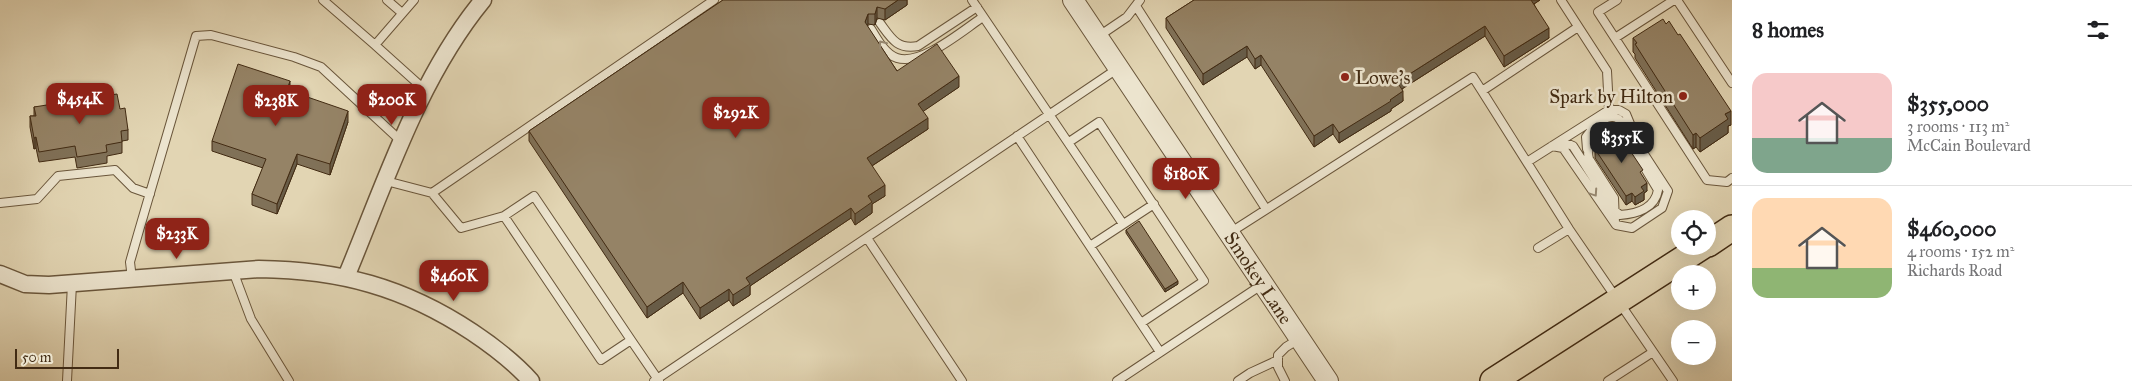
<!DOCTYPE html>
<html lang="en">
<head>
<meta charset="utf-8">
<style>
	:root { --surface:#fff; --page:#f6f6f6; --text:#202124; --muted:#757577; --line:#e0e0e0; --accent:#8f2418 }
	body { margin:0; font-family:"IM FELL Great Primer",serif; background:var(--page); color:var(--text); height:100vh; display:flex; flex-direction:column; font-size:19px; white-space:nowrap }
	* { box-sizing:border-box; margin:0 }
	p { font-size:16px; color:var(--muted) }
	.icon { flex:none; width:28px; height:28px; fill:none; stroke:currentColor; stroke-width:2; stroke-linecap:round; stroke-linejoin:round }
	.map { position:relative; flex:1; overflow:hidden }
	.drawer { display:flex; flex-direction:column; background:var(--surface); width:400px }
	.drawer>* { flex:none }
	.fabs { position:absolute; left:1671px; top:210px; display:grid; gap:10px }
	.fabs a { display:grid; place-items:center; width:45px; height:45px; border-radius:50%; background:var(--surface); box-shadow:0 5px 20px #0002; font-size:25px }
	.scale { position:absolute; left:15px; bottom:12px; width:104px; box-sizing:border-box; padding-left:5px; border:2px solid #422b13; border-top:0; font-size:14px; line-height:18px; white-space:nowrap; color:#422b13; -webkit-text-stroke:4px #ece4ce; paint-order:stroke }
	.price { position:absolute; translate:-50% -42px; padding:0 11px; border-radius:10px; background:var(--accent); color:#fff; font-size:16px; line-height:32px; filter:drop-shadow(0 1px 2px #0008) }
	.price::after { content:''; position:absolute; left:50%; top:30px; width:15px; height:11px; margin-left:-8px; background:inherit; clip-path:polygon(0 0,100% 0,50% 100%) }
	.price.on { background:#222; color:#fff }
	ul { padding:0; list-style:none }
	li { display:flex; align-items:center; gap:15px; height:125px; padding:0 20px }
	li+li { border-top:1px solid var(--line) }
	li span { display:grid; place-items:center; flex:none; width:140px; height:100px; border-radius:15px; color:#555 }
	li>.icon { margin-inline-start:auto }
	span .icon { width:60px; height:60px; fill:#fffc; stroke-width:1 }
	li b { font-size:21px }
	h2 { display:flex; justify-content:space-between; align-items:center; height:60px; padding:0 20px; font-size:21px }
	main { display:flex; flex:1; min-height:0 }
	.map>svg:first-child { display:block }
	.lines { fill:none; stroke-linecap:round; stroke-linejoin:round }
	.service-casing { stroke:#6a563b; stroke-width:10 }
	.minor-casing { stroke:#6a563b; stroke-width:19 }
	.tertiary-casing { stroke:#6a563b; stroke-width:22 }
	.primary-casing { stroke:#422b13; stroke-width:28 }
	.service { stroke:#ece4ce; stroke-width:8 }
	.minor { stroke:#ece4ce; stroke-width:16 }
	.tertiary { stroke:#ece4ce; stroke-width:20 }
	.primary { stroke:#e2d5b3; stroke-width:25 }
	.wall { fill:#807158; stroke:#422b13 }
	.shaded-wall { fill:#685c47; stroke:#422b13 }
	.building { fill:#958366; stroke:#422b13 }
	.oneway { stroke:#978870 }
	.poi-dot { fill:#8f2418; stroke:#ece4ce; stroke-width:2 }
	.labels { text-anchor:middle; stroke-width:5; stroke-linejoin:round; paint-order:stroke }
	.poi-label { font-size:19px; fill:#422b13; stroke:#ece4ce; text-anchor:start }
	.street-label { font-size:19px; fill:#422b13; stroke:#ece4ce }
</style>
</head>
<body>
<main>
<div class="map">
<svg width="1732" height="381" viewBox="0 0 1732 381">
	<rect width="100%" height="100%" fill="#e2d5b3"/>
	<filter id="stains"><feTurbulence type="fractalNoise" baseFrequency=".004" numOctaves="4"/><feColorMatrix values="0 0 0 0 .2 0 0 0 0 .09 0 0 0 0 .02 0 0 0 .5 -.17"/></filter>
	<radialGradient id="worn" r=".72"><stop offset=".6" stop-color="#630" stop-opacity="0"/><stop offset="1" stop-color="#630" stop-opacity=".3"/></radialGradient>
	<g class="lines">
		<defs>
			<path id="service" d="M323,0L375,45
				M387,0L402,13
				M414,0L375,45L425,90
				M972,0L1123,224
				M1561,0L1607,71L1609,110
				M1617,0L1598,12L1707,180L1727,182L1732,178
				M1677,0L1732,83
				M1136,6L1266,209
				M880,23C891,38 897,50 918,46L977,7
				M871,29C877,39 885,54 897,58C922,66 963,30 983,17
				M1099,36L1127,17L1140,0
				M1615,38L1674,0
				M1482,91L1569,229L1673,381
				M1017,136L1160,352
				M1069,142L1099,122L1204,281L1141,323
				M1558,143H1566L1573,146L1614,210L1620,215C1637,214 1655,208 1658,190L1625,135C1609,122 1583,139 1589,159L1614,198L1615,223
				M1587,149L1586,137C1598,120 1618,104 1627,133
				M1527,162L1609,110H1619L1626,114L1640,148L1668,191L1662,208L1632,228L1616,225L1563,148L1552,146
				M386,181L432,193L714,0
				M432,193L461,228L504,216L601,360L631,340L659,381
				M0,203L37,199L58,176L115,170L133,188L150,194
				M504,216L534,196L631,340
				M1231,232L1473,77L1482,91L1578,27
				M867,238L962,381
				M1090,246L1154,204
				M1538,248L1569,229
				M233,271L251,319L289,381
				M132,279L130,262L138,234L196,36L211,35L294,57L321,67L402,142
				M67,381L72,284
				M654,381L1117,69
				M1117,381L1263,284
				M1238,381L1250,373L1278,360
				M1285,381L1278,367V355L1286,347L1299,339
				M1608,381L1653,352"/>
			<path id="minor" d="M0,274L25,284L49,285L259,269C340,270 404,287 472,332C493,346 514,362 531,381
				M346,277C385,184 418,79 483,0"/>
			<g id="tertiary">
				<path id="s1" d="M1073,0L1328,381"/>
			</g>
			<path id="primary" d="M1708,244L1732,228
				M1493,381L1703,246"/>
		</defs>
		<!-- service casing -->
		<use href="#service" class="service-casing"/>
		<!-- minor casing -->
		<use href="#minor" class="minor-casing"/>
		<!-- tertiary casing -->
		<use href="#tertiary" class="tertiary-casing"/>
		<!-- primary casing -->
		<use href="#primary" class="primary-casing"/>
		<!-- service -->
		<use href="#service" class="service"/>
		<!-- minor -->
		<use href="#minor" class="minor"/>
		<!-- tertiary -->
		<use href="#tertiary" class="tertiary"/>
		<!-- primary -->
		<use href="#primary" class="primary"/>
	</g>
	<!-- wall -->
	<path class="wall" d="M723,0H907V5L885,20L877,18L875,25L868,24L867,26L897,71L959,87L923,111L928,129L872,166L885,196L872,204V213L855,225L851,218L750,286V295L733,306L729,300L700,319L683,293L647,318L529,141V131Z
		M1194,0H1540L1534,4L1549,38L1504,67L1485,36L1402,89L1403,101L1391,109V111L1339,143L1333,134L1314,147L1261,65L1255,69L1247,57L1203,85L1166,28V18Z
		M1633,38L1731,125L1728,126V133L1700,152L1696,147L1693,149L1635,58V54L1633,52Z
		M290,91L348,122L330,175L297,164L277,214L252,205V194L263,168L212,151V141Z
		M34,107L120,109L128,130V140L122,141V153L107,156V163L77,168L75,157L39,162L36,148L34,149L30,127V116H34Z
		M1597,140L1643,177L1647,191L1644,193V200L1635,205L1632,201L1626,205L1595,158V149L1597,148Z
		M1126,230L1178,284L1165,292L1126,233Z"/>
	<!-- shaded-wall -->
	<path class="shaded-wall" d="M898,0H907V5L885,20V9Z
		M1529,0H1540L1529,7Z
		M877,7V18L875,25V14Z
		M868,14V24L865,33V22Z
		M1485,26V36L1397,92V82Z
		M1549,28V38L1504,67V56Z
		M1247,46V57L1203,85V74Z
		M1261,55V65L1255,69V59Z
		M959,76V87L918,115V104Z
		M290,81V92L287,90Z
		M1403,91V101L1391,109V111L1339,143V133Z
		M348,111V122L330,175V164Z
		M1731,111V125L1728,126V133L1700,152V138L1725,114Z
		M928,118V129L867,169V158Z
		M1333,124V134L1314,147V136Z
		M1696,133V147L1693,149V135Z
		M36,137V148L34,149V138Z
		M297,154V164L277,214V204Z
		M1647,183V191L1644,193V200L1635,205V197L1641,187Z
		M885,185V196L872,204V213L855,225V214L868,196Z
		M1632,193V201L1626,205V196Z
		M851,208V218L750,286V295L733,306V295L746,278Z
		M1178,281V284L1165,292V289Z
		M683,282V293L647,318V307Z
		M729,289V300L700,319V308Z"/>
	<!-- building -->
	<path class="building" d="M723,0H898L885,9L877,7L875,14H868L865,22L897,71L937,44L959,76L918,104L928,118L867,158L885,185L868,196L872,202L855,214L851,208L746,278L750,284L733,295L729,289L700,308L683,282L647,307L529,131Z
		M1194,0H1531L1549,28L1504,56L1485,26L1397,82L1403,91L1390,100L1391,101L1339,133L1333,124L1314,136L1261,55L1255,59L1247,46L1203,74L1166,18Z
		M1663,19L1666,24L1669,21L1678,35L1680,34L1731,111L1725,114L1728,119L1700,138L1696,133L1693,135L1635,44L1637,43L1633,38Z
		M238,64L290,81L287,90L348,111L330,164L297,154L277,204L252,194L266,159L212,141Z
		M117,94L120,109L125,108L128,130L121,131L122,142L106,145L107,152L77,157L75,146L39,152L36,137L34,138L30,116H36L34,107Z
		M1608,133L1612,139L1619,134L1643,170L1640,172L1647,183L1641,187L1644,191L1635,197L1632,193L1626,196L1595,149L1600,145L1597,140Z
		M1139,221L1178,281L1165,289L1126,230Z"/>
	<!-- one-way arrows -->
	<defs><path id="oneway-chevron" d="M-2-3.5L2.5 0L-2 3.5" fill="none" stroke-width="1.6" stroke-linecap="round" stroke-linejoin="round" transform="scale(1.25)"/></defs>
	<g class="oneway">
		<use href="#oneway-chevron" transform="translate(882 44) rotate(-128)"/>
		<use href="#oneway-chevron" transform="translate(1594 193) rotate(56)"/>
	</g>
	<!-- markers -->
	<g class="poi-dot">
		<circle cx="1345" cy="77" r="5"/>
		<circle cx="1683" cy="96" r="5"/>
	</g>
	<g class="labels">
		<!-- poi labels -->
		<g class="poi-label">
			<text x="1355" y="84">Lowe's</text>
			<text x="1673" y="103" text-anchor="end">Spark by Hilton</text>
		</g>
		<!-- street labels -->
		<g class="street-label">
			<text dy="7" stroke="none"><textPath href="#s1" startOffset="334">Smokey Lane</textPath></text>
		</g>
	</g>
	<rect width="100%" height="100%" filter="url(#stains)"/>
	<rect width="100%" height="100%" fill="url(#worn)"/>
</svg>
<div class="fabs">
<a><svg class="icon" aria-label="locate" viewBox="0 0 24 24"><circle cx="12" cy="12" r="6"/><path d="M12 2v4M12 18v4M2 12h4M18 12h4"/></svg></a>
<a>+</a>
<a>−</a>
</div>
<div class="scale">50 m</div>
<b class="price" style="left:80px;top:125px">$454K</b>
<b class="price" style="left:392px;top:126px">$200K</b>
<b class="price" style="left:276px;top:127px">$238K</b>
<b class="price" style="left:736px;top:139px">$292K</b>
<b class="price on" style="left:1622px;top:164px">$355K</b>
<b class="price" style="left:1186px;top:200px">$180K</b>
<b class="price" style="left:177px;top:260px">$233K</b>
<b class="price" style="left:454px;top:302px">$460K</b>
</div>
<section class="drawer">
<h2>8 homes<svg class="icon" aria-label="filters" viewBox="0 0 24 24"><path d="M4 7h16M4 17h16"/><circle cx="9" cy="7" r="2"/><circle cx="15" cy="17" r="2"/></svg></h2>
<ul>
<li><span style="background:linear-gradient(#f6c9c9 65%,#7fa58c 0)"><svg class="icon" aria-label="home" viewBox="0 0 24 24"><path d="M3 11l9-7 9 7M6 9v11h12V9"/></svg></span><div><b>$355,000</b><p>3 rooms · 113 m²</p><p>McCain Boulevard</p></div></li>
<li><span style="background:linear-gradient(#ffd9b3 70%,#8fb573 0)"><svg class="icon" aria-label="home" viewBox="0 0 24 24"><path d="M3 11l9-7 9 7M6 9v11h12V9"/></svg></span><div><b>$460,000</b><p>4 rooms · 152 m²</p><p>Richards Road</p></div></li>
</ul>
</section>
</main>
</body>
</html>
